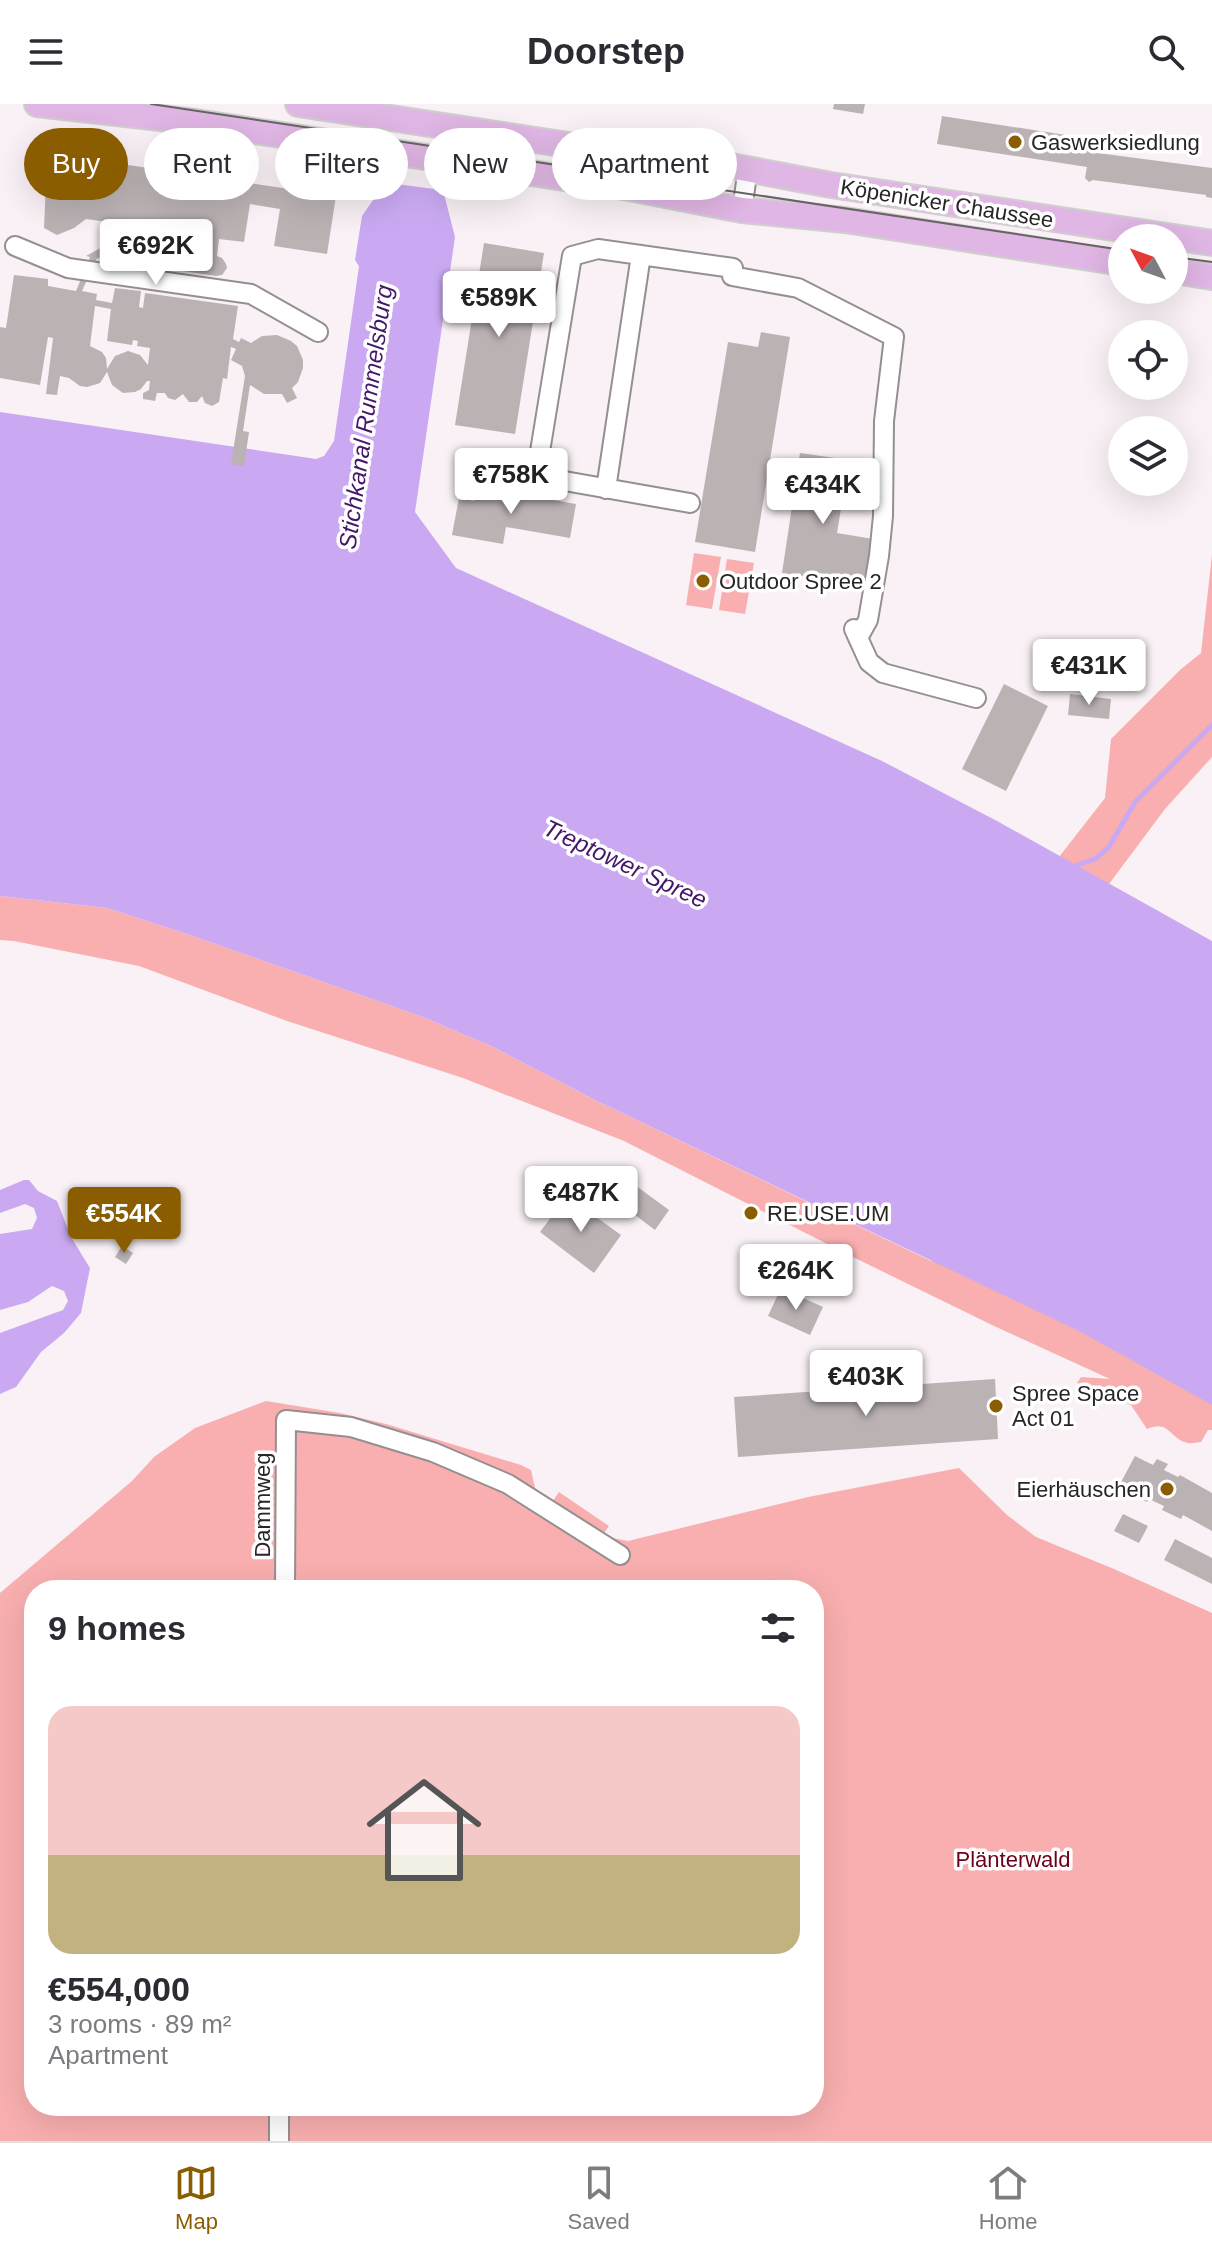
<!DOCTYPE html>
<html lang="en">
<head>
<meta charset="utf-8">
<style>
	:root { --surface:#fff; --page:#f7f7f7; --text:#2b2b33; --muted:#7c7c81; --line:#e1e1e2; --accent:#8b5d01 }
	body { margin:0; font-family:Arial,sans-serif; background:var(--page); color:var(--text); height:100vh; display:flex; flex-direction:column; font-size:30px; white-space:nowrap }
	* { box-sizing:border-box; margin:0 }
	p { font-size:26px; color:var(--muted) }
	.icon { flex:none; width:44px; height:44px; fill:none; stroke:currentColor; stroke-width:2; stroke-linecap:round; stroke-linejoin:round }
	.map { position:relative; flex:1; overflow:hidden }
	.side { position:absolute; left:24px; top:1476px; width:800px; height:536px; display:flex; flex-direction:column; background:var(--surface); border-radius:32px; box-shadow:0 8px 32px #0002 }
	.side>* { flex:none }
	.hud { position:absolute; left:24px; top:24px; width:800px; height:72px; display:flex; gap:16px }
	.needle { width:52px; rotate:311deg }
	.controls { position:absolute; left:1108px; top:120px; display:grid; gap:16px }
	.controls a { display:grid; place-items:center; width:80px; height:80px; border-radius:50%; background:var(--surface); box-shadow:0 8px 32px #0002; font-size:40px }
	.price { position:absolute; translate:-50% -68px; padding:0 18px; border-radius:8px; background:#fff; color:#222; font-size:26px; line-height:52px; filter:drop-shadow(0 2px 4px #0008) }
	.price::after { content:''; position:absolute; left:50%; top:48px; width:24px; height:18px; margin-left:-12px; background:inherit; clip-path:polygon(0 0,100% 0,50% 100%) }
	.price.selected { background:var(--accent); color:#fff }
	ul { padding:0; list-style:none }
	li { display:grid; align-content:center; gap:16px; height:424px; padding:0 24px }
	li+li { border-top:2px solid var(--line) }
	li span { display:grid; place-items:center; height:248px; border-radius:24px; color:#555 }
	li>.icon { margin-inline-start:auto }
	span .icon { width:144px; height:144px; fill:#fffc; stroke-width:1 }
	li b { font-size:34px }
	h2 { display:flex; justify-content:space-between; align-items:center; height:96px; padding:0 24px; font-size:34px }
	.chip { padding:0 28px; border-radius:36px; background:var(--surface); box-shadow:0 8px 32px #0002; font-size:28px; line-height:72px }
	.chip.selected { background:var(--accent); color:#fff }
	header { display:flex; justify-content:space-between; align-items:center; height:104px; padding:0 24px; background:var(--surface); font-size:36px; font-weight:700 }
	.menu { display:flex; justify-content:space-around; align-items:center; height:112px; border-top:2px solid var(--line); background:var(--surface); font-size:22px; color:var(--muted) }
	.menu a { display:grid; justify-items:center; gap:4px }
	.menu .selected { color:var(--accent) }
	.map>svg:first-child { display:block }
	.green { fill:#f9afaf; fill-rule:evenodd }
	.water { fill:#caa9f2 }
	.pier { fill:#f9f1f5 }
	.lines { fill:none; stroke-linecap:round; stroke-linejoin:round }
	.stream { stroke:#caa9f2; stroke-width:5 }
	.building { fill:#bbb2b4; fill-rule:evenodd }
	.minor-casing { stroke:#958f92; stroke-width:22 }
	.major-casing { stroke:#d0cfcf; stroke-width:28 }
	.minor { stroke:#fff; stroke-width:18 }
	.major { stroke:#e0b6e4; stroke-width:24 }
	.tram { stroke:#686366; stroke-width:2 }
	.poi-dot { fill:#8b5d01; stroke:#fff; stroke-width:3 }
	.labels { text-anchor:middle; stroke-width:7; stroke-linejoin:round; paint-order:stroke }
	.poi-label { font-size:22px; fill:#282527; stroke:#fff; text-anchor:start }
	.street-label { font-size:22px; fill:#282527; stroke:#fff }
	.park-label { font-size:22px; fill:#6d0018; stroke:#fff }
	.water-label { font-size:24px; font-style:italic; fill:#45176a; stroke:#fff }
</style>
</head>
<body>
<header><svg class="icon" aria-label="menu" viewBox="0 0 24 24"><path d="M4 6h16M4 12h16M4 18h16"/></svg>Doorstep<svg class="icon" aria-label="search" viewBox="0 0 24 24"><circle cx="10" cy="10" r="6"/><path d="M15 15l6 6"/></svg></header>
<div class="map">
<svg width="1212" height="2037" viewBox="0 0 1212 2037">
	<rect width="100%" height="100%" fill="#f9f1f5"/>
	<!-- green -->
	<path class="green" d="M694,449L721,453L712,505L686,501Z
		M1212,451V653L1165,705L1109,780L1059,753L1105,694L1111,635L1180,566L1201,549Z
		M727,455L754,459L745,510L719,506Z
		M0,792L107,804L184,829L423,913L493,943L595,996L931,1157L949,1150L1212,1271V1326H1208L1201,1338C1198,1338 1191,1340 1188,1339C1170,1336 1170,1315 1147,1325L1131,1301L1077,1279L1081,1273L1110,1275L992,1221L857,1155L624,1037L463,974L287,917L139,862L14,837L0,836Z
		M266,1297L340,1309L386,1320L521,1361L531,1366L536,1388L552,1398L559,1388L609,1422L602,1432L628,1437L808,1393L959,1364L1007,1411L1036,1433L1114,1465L1212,1509V2037H0V1489L132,1377L154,1353L195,1324ZM34,1486H814V2002H34Z"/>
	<!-- water -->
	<path class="water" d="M458,0L444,90L455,133L415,408L456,464L882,657L997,717L1212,837V1301L1083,1229L595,996L493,943L423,913L184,829L107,804L0,792V308L316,355L324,352L334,337L359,162L355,156L362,112L386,77Z
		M24,1076H29L38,1087L57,1097L71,1133L90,1164L81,1209L64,1229L41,1248L16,1283L0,1290V1229L63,1206L68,1197L64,1187L52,1182L28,1198L0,1206V1130L32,1125L37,1114L34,1104L25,1100L0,1109V1086Z"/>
	<!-- pier -->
	<path class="pier" d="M393,0H462L449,87L381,78Z"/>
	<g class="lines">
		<!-- stream -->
		<path class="stream" d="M1075,762L1095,755L1109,743L1135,698L1212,621"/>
	</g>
	<!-- building -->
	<path class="building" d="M834,0H865L863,10L833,5Z
		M942,12L1092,35L1090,48L1212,64V94L1206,93V91L1093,76L1089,78L1085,74L1087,63L937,40Z
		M54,50L336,92L327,150L274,142L280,105L250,100L244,138L219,135L217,152L222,154L226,160L227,164L222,171L216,172L97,154L82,187L97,190L96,196L112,199L115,184L141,187L139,203L143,204L145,189L238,202L233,235L239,238L241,234L251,239L262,232L277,231L291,237L297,242L303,256V264L298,278L292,284L297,294L287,299L282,290H264L250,281L243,327L249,328L244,362L231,360L245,272L242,262L231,256L236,245L231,243L227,275L223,274L219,298L212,302L205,299L202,292L197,298H189L183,290L175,296L168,294L165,289H157L155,297L143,295V289L149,286L150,277H147L141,285L135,288L123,289L112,281L107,268L100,279L87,283L80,282L69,274L60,272L57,291L46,290L53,234L48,233L40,281L0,274V223L6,224L14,171L48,175V182L76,187L90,153L86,152L113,137L115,119L86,115L74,124L57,131L44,124L46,79ZM95,202L111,205L107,237L132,241L133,236L138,237L137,242L150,244L148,261L140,251L128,247L115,252L107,265L106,254L102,248L90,242Z
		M484,139L544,149L515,330L455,321Z
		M761,228L790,233L755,448L695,438L728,238L758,243Z
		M800,349L849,356L837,429L873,435L865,482L782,469Z
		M477,383L576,400L570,434L506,423L503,440L452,431L459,394L474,397Z
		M1004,580L1048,602L1006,687L962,665Z
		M1070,590L1111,595L1109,615L1068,611Z
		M613,1065L669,1106L655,1126L599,1084Z
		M567,1092L621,1131L594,1169L540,1128Z
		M122,1142L133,1149L126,1160L115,1153Z
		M781,1184L823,1203L810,1231L768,1212Z
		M995,1275L998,1335L738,1353L734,1293Z
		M1135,1352L1153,1361L1157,1355L1168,1360L1164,1366L1178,1373L1180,1371L1212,1389V1427L1183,1411L1181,1415L1162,1406L1164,1402L1149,1395L1147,1398L1138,1393L1140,1390L1120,1380Z
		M1123,1410L1148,1422L1139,1439L1114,1427Z
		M1175,1435L1212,1454V1480L1164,1456Z"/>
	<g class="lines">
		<defs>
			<path id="minor" d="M742,106L748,64
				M15,142L68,164L251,190L318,228
				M732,172L798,184L894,233L884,317L883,412L879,452L868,516L858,534
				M606,385L641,151
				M690,399L536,372L572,152L598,145L733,164
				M854,525L869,558L883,569L976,594
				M285,1486L286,1316L351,1323L433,1348L508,1380L620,1451
				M279,2037V2002"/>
			<path id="major" d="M37,0L196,18L630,84L742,106L845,116L1122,159
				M298,0L648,53L715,59L831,81L1212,139
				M1174,167L1212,173"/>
		</defs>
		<!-- minor casing -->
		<use href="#minor" class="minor-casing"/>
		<!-- major casing -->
		<use href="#major" class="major-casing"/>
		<!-- minor -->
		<use href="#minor" class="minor"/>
		<!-- major -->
		<use href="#major" class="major"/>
		<!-- tram -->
		<path class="tram" d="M151,0L1122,146
			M1174,153L1212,158"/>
	</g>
	<!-- markers -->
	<g class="poi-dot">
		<circle cx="1015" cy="38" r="8"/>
		<circle cx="703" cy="477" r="8"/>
		<circle cx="751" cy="1109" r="8"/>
		<circle cx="996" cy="1302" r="8"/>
		<circle cx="1167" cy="1385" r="8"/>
	</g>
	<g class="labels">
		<!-- poi labels -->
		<g class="poi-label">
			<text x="1031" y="46">Gaswerksiedlung</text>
			<text x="719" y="485">Outdoor Spree 2</text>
			<text x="767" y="1117">RE.USE.UM</text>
			<text x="1012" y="1297">Spree Space<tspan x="1012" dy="25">Act 01</tspan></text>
			<text x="1151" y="1393" text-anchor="end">Eierhäuschen</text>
		</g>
		<!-- street labels -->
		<g class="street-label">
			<text transform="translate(947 99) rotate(9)" y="8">Köpenicker Chaussee</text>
			<text transform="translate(262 1401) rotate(-90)" y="8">Dammweg</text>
		</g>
		<!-- park labels -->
		<g class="park-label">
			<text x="1013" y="1763">Plänterwald</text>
		</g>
		<!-- water labels -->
		<g class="water-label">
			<text transform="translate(366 313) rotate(-82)" y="8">Stichkanal Rummelsburg</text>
			<text transform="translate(625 760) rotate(25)" y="8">Treptower Spree</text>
		</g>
	</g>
</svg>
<div class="controls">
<a><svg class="needle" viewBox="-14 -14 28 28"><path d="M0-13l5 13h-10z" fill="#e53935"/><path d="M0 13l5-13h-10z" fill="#7c7c81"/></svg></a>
<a><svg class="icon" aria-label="locate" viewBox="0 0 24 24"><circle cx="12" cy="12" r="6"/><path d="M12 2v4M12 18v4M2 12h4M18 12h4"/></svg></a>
<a><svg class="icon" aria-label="layers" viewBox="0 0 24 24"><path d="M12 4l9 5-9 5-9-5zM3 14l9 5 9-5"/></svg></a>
</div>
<b class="price" style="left:156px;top:183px">€692K</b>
<b class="price" style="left:499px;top:235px">€589K</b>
<b class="price" style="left:511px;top:412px">€758K</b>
<b class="price" style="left:823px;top:422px">€434K</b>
<b class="price" style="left:1089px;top:603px">€431K</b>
<b class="price" style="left:581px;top:1130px">€487K</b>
<b class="price selected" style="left:124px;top:1151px">€554K</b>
<b class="price" style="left:796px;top:1208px">€264K</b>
<b class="price" style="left:866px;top:1314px">€403K</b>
<div class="hud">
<a class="chip selected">Buy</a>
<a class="chip">Rent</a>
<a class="chip">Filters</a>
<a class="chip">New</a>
<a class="chip">Apartment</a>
</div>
<section class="side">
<h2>9 homes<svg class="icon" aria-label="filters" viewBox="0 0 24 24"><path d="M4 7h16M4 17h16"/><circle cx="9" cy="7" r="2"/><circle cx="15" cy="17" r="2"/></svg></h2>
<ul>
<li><span style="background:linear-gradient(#f6c9c9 60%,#c2b280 0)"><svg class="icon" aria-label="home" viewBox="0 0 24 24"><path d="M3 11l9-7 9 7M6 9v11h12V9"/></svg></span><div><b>€554,000</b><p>3 rooms · 89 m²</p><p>Apartment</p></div></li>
</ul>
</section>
</div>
<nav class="menu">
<a class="selected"><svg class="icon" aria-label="map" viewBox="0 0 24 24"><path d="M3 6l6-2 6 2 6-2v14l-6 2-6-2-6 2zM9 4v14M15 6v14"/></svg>Map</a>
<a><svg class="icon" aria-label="saved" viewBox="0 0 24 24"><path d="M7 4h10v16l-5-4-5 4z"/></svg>Saved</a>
<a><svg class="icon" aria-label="home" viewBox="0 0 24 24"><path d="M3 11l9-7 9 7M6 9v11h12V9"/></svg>Home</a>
</nav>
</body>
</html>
